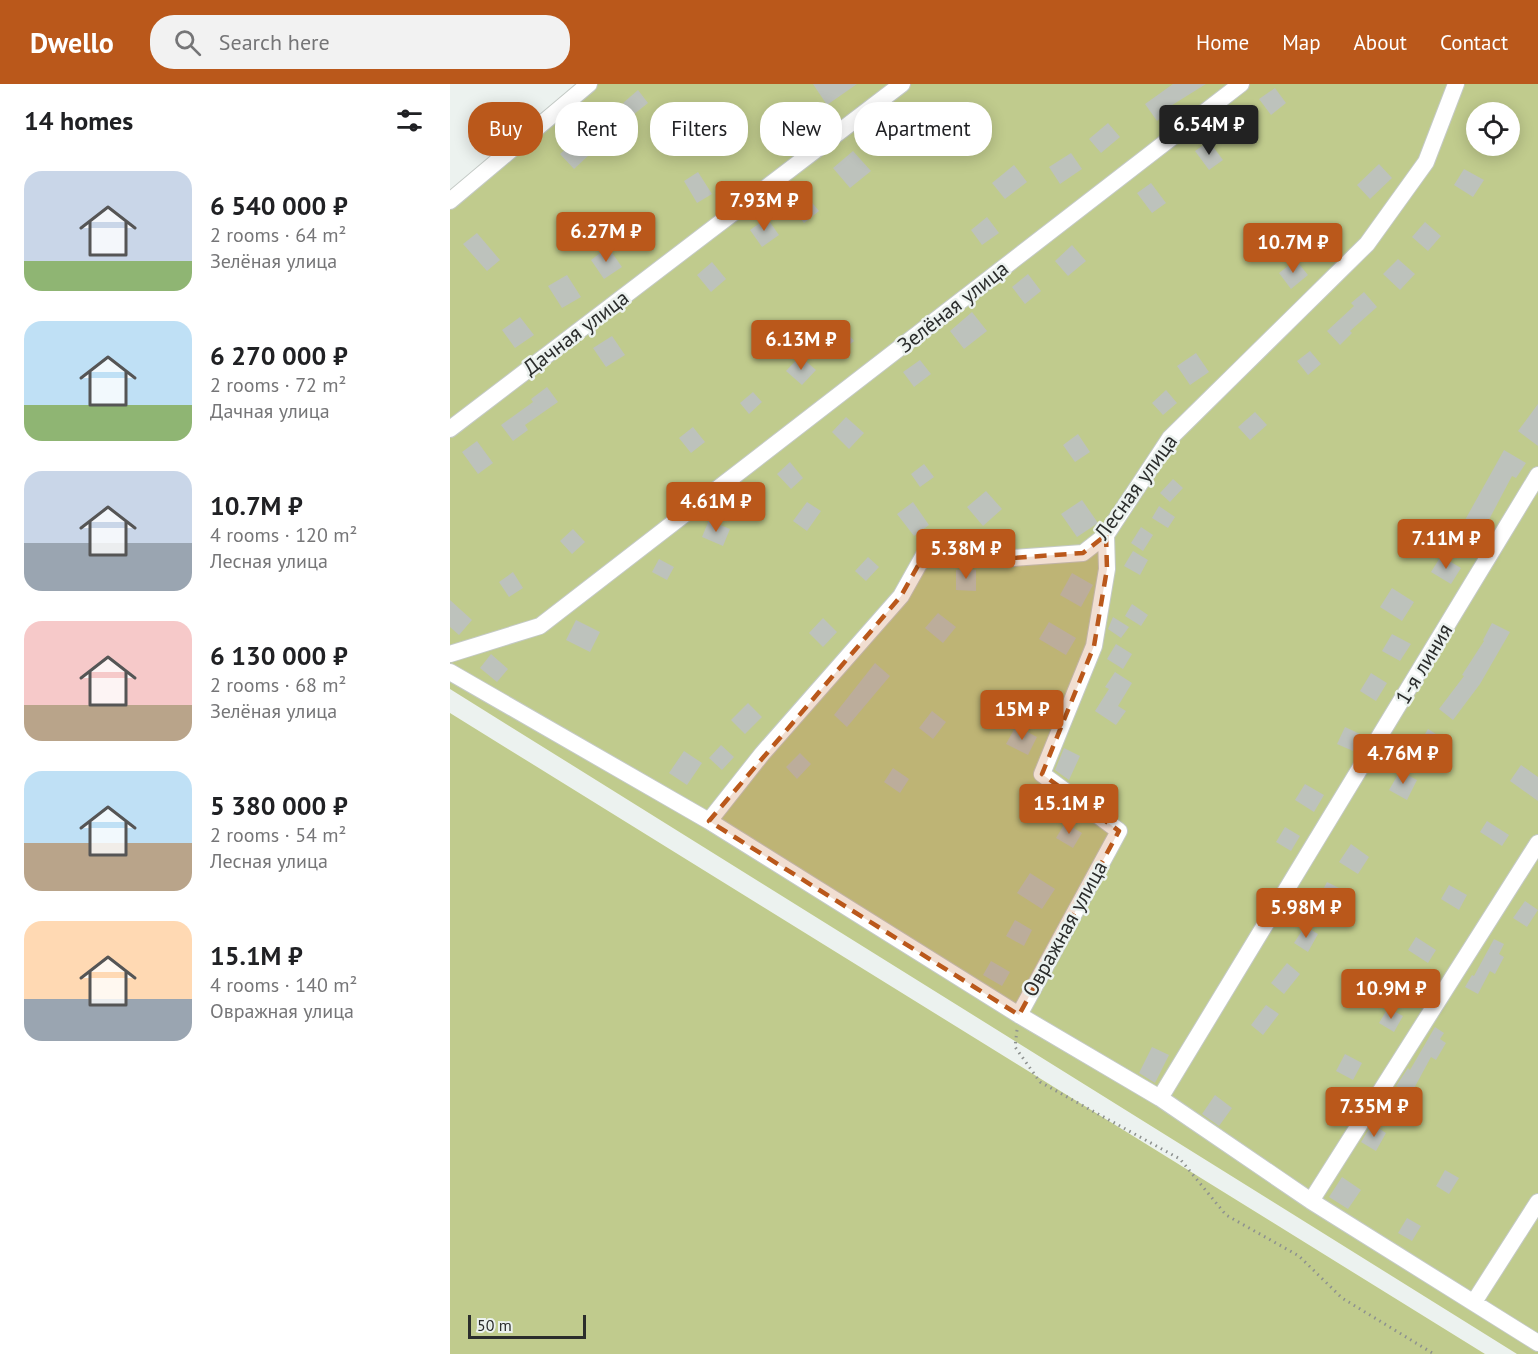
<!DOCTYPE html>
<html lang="en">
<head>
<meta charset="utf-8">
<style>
	:root { --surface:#fff; --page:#f2f2f2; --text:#202124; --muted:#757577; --accent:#ba581b }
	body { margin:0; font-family:"PT Sans",sans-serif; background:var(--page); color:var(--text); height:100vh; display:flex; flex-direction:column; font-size:22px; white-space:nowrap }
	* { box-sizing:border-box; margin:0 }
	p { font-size:20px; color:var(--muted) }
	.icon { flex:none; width:33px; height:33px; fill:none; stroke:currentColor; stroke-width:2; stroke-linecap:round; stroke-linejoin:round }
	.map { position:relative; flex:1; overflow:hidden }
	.details { display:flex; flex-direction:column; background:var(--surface); width:450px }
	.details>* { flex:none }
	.guide { position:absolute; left:18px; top:18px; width:570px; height:54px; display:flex; gap:12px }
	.buttons { position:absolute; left:1016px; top:18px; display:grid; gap:12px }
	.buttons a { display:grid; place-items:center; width:54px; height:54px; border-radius:50%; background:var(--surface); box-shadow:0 3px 15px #0003; font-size:30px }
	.scale { position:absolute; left:18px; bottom:15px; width:118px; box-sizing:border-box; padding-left:6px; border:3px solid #2b2d2c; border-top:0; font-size:16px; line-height:21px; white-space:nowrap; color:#2b2d2c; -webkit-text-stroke:4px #ecf2ef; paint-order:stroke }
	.price { position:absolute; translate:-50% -51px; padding:0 14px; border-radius:6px; background:var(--accent); color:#fff; font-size:20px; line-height:39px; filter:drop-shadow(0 2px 3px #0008) }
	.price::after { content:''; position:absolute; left:50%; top:36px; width:18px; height:14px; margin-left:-9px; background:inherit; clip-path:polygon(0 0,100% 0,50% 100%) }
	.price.active { background:#222; color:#fff }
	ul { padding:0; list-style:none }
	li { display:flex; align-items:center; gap:18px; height:150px; padding:0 24px }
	li span { display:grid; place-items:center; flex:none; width:168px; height:120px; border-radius:18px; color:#555 }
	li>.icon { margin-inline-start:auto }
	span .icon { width:72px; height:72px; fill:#fffc; stroke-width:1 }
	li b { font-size:26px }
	h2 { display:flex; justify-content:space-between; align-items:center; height:72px; padding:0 24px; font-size:26px }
	.chip { padding:0 21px; border-radius:24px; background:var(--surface); box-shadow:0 3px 15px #0003; font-size:21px; line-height:54px }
	.chip.active { background:var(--accent); color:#fff }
	header { display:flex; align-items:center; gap:36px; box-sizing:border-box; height:84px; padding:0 30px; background:var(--accent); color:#fff }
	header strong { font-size:28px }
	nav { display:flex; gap:33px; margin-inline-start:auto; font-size:21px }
	.search { width:420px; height:54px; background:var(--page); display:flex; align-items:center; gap:15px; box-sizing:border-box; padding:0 21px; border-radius:24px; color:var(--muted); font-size:22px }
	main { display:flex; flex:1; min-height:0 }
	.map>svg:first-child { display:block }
	.green { fill:#c0cb8d; fill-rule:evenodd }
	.building { fill:#bdc2bc }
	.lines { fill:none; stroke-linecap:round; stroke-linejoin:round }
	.street-casing { stroke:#c4cac6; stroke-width:18 }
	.path { stroke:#8d918f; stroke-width:3; stroke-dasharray:1.5 4.5; stroke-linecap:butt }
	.street { stroke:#fff; stroke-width:16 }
	.marked { fill:#ba581b; fill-opacity:0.2; stroke:#ba581b; stroke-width:4.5; stroke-dasharray:12 8; stroke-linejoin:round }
	.labels { text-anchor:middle; stroke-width:5; stroke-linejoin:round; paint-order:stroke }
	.street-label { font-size:21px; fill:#2b2d2c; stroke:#ecf2ef }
</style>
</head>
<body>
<header>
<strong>Dwello</strong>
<div class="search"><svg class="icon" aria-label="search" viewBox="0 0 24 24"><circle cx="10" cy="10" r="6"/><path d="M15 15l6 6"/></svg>Search here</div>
<nav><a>Home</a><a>Map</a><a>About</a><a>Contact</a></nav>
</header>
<main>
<section class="details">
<h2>14 homes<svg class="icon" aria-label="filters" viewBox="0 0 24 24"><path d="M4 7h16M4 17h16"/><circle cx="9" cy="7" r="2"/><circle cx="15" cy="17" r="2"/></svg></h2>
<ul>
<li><span style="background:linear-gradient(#c9d6e8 75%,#8fb573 0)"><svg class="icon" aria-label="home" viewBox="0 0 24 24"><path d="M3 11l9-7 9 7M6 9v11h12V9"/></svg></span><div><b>6 540 000 ₽</b><p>2 rooms · 64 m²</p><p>Зелёная улица</p></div></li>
<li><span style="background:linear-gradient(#bfe0f5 70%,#8fb573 0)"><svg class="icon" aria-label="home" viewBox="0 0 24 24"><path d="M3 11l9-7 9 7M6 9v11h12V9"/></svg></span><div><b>6 270 000 ₽</b><p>2 rooms · 72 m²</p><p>Дачная улица</p></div></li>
<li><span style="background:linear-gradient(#c9d6e8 60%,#9aa5b1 0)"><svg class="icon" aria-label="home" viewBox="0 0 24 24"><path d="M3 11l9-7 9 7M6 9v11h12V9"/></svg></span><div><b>10.7M ₽</b><p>4 rooms · 120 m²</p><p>Лесная улица</p></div></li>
<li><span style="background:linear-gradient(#f6c9c9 70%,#b9a48a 0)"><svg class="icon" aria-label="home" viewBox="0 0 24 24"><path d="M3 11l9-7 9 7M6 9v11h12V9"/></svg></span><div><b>6 130 000 ₽</b><p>2 rooms · 68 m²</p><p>Зелёная улица</p></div></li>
<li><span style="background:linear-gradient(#bfe0f5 60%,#b9a48a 0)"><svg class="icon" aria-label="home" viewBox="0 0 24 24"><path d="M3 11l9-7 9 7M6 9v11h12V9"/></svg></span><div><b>5 380 000 ₽</b><p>2 rooms · 54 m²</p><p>Лесная улица</p></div></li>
<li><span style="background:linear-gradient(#ffd9b3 65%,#9aa5b1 0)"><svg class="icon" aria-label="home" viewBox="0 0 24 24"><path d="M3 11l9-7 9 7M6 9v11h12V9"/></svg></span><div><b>15.1M ₽</b><p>4 rooms · 140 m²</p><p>Овражная улица</p></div></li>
</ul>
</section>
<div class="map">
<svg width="1088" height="1270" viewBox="0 0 1088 1270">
	<rect width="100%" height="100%" fill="#ecf2ef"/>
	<!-- green -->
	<path class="green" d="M132,0H1088V1270H1067L0,605V117ZM1026,28H1059V62H1026Z
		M0,629L1035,1270H0Z"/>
	<!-- building -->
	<path class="building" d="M363,0H407L377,21Z
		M723,0H756L719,23L721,26L707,37L695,20Z
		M825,4L836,19L821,31L809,15Z
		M188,6L198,19L183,31L173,19Z
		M464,23L480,43L459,59L443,39Z
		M340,24L353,40L338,53L324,36Z
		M658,39L670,53L651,69L639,55Z
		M124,57L138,72L124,85L110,70Z
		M759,57L773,76L759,86L745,67Z
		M403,67L421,87L400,104L383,84Z
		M621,69L632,85L610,100L599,83Z
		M929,80L942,94L920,115L907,101Z
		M564,81L577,98L555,115L542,99Z
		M1014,85L1034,96L1023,113L1004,101Z
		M248,88L262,110L247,119L234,97Z
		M701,99L716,119L702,129L687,109Z
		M354,109L369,127L354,139L339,120Z
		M537,133L549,149L532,161L521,146Z
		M317,134L329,151L312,163L300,146Z
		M194,138L205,155L189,165L178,148Z
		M975,138L991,152L978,167L962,153Z
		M27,149L50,176L37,187L13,160Z
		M622,161L636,177L618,192L605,177Z
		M158,163L172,183L154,195L141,176Z
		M948,175L965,190L950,206L933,190Z
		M846,176L858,191L841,205L829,189Z
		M262,178L276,195L261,208L247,191Z
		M578,190L591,207L575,220L562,203Z
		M117,191L131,213L112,224L98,202Z
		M914,208L927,223L900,247L902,249L890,261L877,247L904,222L901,219Z
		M522,228L537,247L514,265L500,247Z
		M70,233L84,251L65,264L52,246Z
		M392,242L404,257L392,267L380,252Z
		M162,252L175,271L156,283L143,264Z
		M860,267L871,280L858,291L847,277Z
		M746,269L759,288L740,301L727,282Z
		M350,272L366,286L352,301L336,287Z
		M470,276L481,290L464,303L453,288Z
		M97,303L108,318L75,341L78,346L63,357L51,341L83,318L81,315Z
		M716,306L727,319L713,331L702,319Z
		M303,308L312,318L299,330L290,319Z
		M1088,320V362L1068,347Z
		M805,328L817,341L800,356L788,343Z
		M396,333L414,349L399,365L382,348Z
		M243,343L255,358L241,369L229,354Z
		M628,350L640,368L625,378L613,361Z
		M27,357L43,379L28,390L12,368Z
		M1054,366L1076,379L1066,394L1062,392L1024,464L1002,451L1013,435L1015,436Z
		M340,378L353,394L341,405L327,390Z
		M474,380L484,393L470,403L461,390Z
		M723,395L733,404L720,418L710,409Z
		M536,407L552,425L533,442L517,423Z
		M632,416L648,439L627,453L611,430Z
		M357,418L371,427L357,447L343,437Z
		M463,418L479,441L464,452L447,430Z
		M709,422L725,433L718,444L702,434Z
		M259,436L280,445L273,462L252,453Z
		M691,443L703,451L693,467L681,459Z
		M123,445L135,458L122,470L110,457Z
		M683,467L698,476L690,491L674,482Z
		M991,472L1011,484L1001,500L981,488Z
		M418,473L429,483L416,497L405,487Z
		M209,475L224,483L217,496L202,488Z
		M506,486H526V507L506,506Z
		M63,488L73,504L59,513L49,498Z
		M622,489L643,501L631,523L610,511Z
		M942,504L964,518L952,537L930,523Z
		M0,516L22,536L9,551L0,543Z
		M682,520L698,531L691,542L675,532Z
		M488,529L506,543L493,559L475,544Z
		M663,533L679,543L671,554L658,545Z
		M373,534L387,548L373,563L359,549Z
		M126,536L150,548L140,568L116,556Z
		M599,538L626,554L616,571L589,555Z
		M1042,539L1060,548L1030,600L1003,636L989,625L1014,592L1012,591L1034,557L1033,556Z
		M942,550L961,560L950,577L932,567Z
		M666,560L682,570L673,585L657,575Z
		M41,570L58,585L47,598L30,584Z
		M425,579L440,592L397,643L384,631Z
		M665,588L682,599L668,622L676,627L666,641L645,627L659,605L655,603Z
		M921,589L937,599L926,617L910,607Z
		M298,619L312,633L295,650L281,636Z
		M482,627L496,638L483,655L469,644Z
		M566,642L587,653L578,671L556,660Z
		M895,643L910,650L903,667L887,660Z
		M978,645L994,655L983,672L968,662Z
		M271,661L284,673L272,686L259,674Z
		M614,664L630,672L619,696L605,686Z
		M234,667L252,679L237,701L219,689Z
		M350,669L361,680L347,695L336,683Z
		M1071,681L1088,693V717L1060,697Z
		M443,684L459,695L450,709L434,698Z
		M950,687L967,696L957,716L939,706Z
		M855,700L874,711L864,728L845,716Z
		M1037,737L1059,751L1052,762L1030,748Z
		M615,739L632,749L623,764L606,754Z
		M835,743L850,752L841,767L826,758Z
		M901,760L919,773L908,790L889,778Z
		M580,789L605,805L592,825L567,809Z
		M877,798L891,805L882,824L867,817Z
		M999,801L1017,811L1009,826L991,815Z
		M1075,817L1088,826L1077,843L1063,834Z
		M565,836L582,846L574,862L556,852Z
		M855,842L868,850L858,868L844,859Z
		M966,853L986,866L978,879L958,866Z
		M1044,855L1054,860L1049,870L1054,873L1045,890L1040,887L1028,910L1015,903L1022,891L1024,892Z
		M541,877L560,888L552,902L533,891Z
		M837,879L850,890L834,910L821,899Z
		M940,893L957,903L946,920L930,910Z
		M816,921L829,930L813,951L801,941Z
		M938,924L953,932L944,948L929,939Z
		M985,943L994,949L990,955L996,959L986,976L981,973L961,1010L946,1002L958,984L960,986Z
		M702,963L719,971L705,999L689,989Z
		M895,970L912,979L903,996L886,987Z
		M765,1011L782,1024L769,1042L752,1030Z
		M922,1040L936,1049L926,1067L911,1058Z
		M995,1086L1009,1094L999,1110L986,1102Z
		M892,1093L911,1106L898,1125L879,1113Z
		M957,1134L971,1142L962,1157L948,1149Z"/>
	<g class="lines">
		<defs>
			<path id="street" d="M0,117L139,0
				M0,345L452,0
				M0,570L90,542L791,0
				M0,588L259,737L569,931L710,1014L861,1117L1088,1259
				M259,737L312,670L451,512L474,471L508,457L563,474L633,469L656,451L720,354L917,160L976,78L1006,0
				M569,931L669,747L592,690L644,562L657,485L656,451
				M710,1014L1088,391
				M861,1117L1088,759
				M1024,1218L1088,1118"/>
		</defs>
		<!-- street casing -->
		<use href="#street" class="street-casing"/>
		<!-- path -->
		<path class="path" d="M567,946L565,963L590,998L730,1075L776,1131L849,1172L892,1214L984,1270"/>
		<!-- street -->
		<use href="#street" class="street"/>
	</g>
	<!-- marked area -->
	<path class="marked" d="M656,451L657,485L644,562L592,690L669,747L569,931L259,737L451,512L474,471L508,457L563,474L633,469Z"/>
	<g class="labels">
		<!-- street labels -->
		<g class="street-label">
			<text transform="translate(503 223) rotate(-38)" y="7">Зелёная улица</text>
			<text transform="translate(126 249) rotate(-37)" y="7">Дачная улица</text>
			<text transform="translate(686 403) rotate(-54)" y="7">Лесная улица</text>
			<text transform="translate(974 580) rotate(-59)" y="7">1-я линия</text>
			<text transform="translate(615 845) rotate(-61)" y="7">Овражная улица</text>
		</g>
	</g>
</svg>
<div class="buttons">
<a><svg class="icon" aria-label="locate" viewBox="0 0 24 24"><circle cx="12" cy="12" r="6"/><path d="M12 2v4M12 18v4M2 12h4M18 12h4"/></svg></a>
</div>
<div class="scale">50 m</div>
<b class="price active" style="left:759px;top:72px">6.54M ₽</b>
<b class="price" style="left:314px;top:148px">7.93M ₽</b>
<b class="price" style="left:156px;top:179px">6.27M ₽</b>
<b class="price" style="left:843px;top:190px">10.7M ₽</b>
<b class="price" style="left:351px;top:287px">6.13M ₽</b>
<b class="price" style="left:266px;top:449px">4.61M ₽</b>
<b class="price" style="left:996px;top:486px">7.11M ₽</b>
<b class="price" style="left:516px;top:496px">5.38M ₽</b>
<b class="price" style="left:572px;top:657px">15M ₽</b>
<b class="price" style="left:953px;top:701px">4.76M ₽</b>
<b class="price" style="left:619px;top:751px">15.1M ₽</b>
<b class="price" style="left:856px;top:855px">5.98M ₽</b>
<b class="price" style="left:941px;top:936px">10.9M ₽</b>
<b class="price" style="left:924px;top:1054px">7.35M ₽</b>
<div class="guide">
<a class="chip active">Buy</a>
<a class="chip">Rent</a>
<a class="chip">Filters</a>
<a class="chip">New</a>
<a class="chip">Apartment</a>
</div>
</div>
</main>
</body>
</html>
